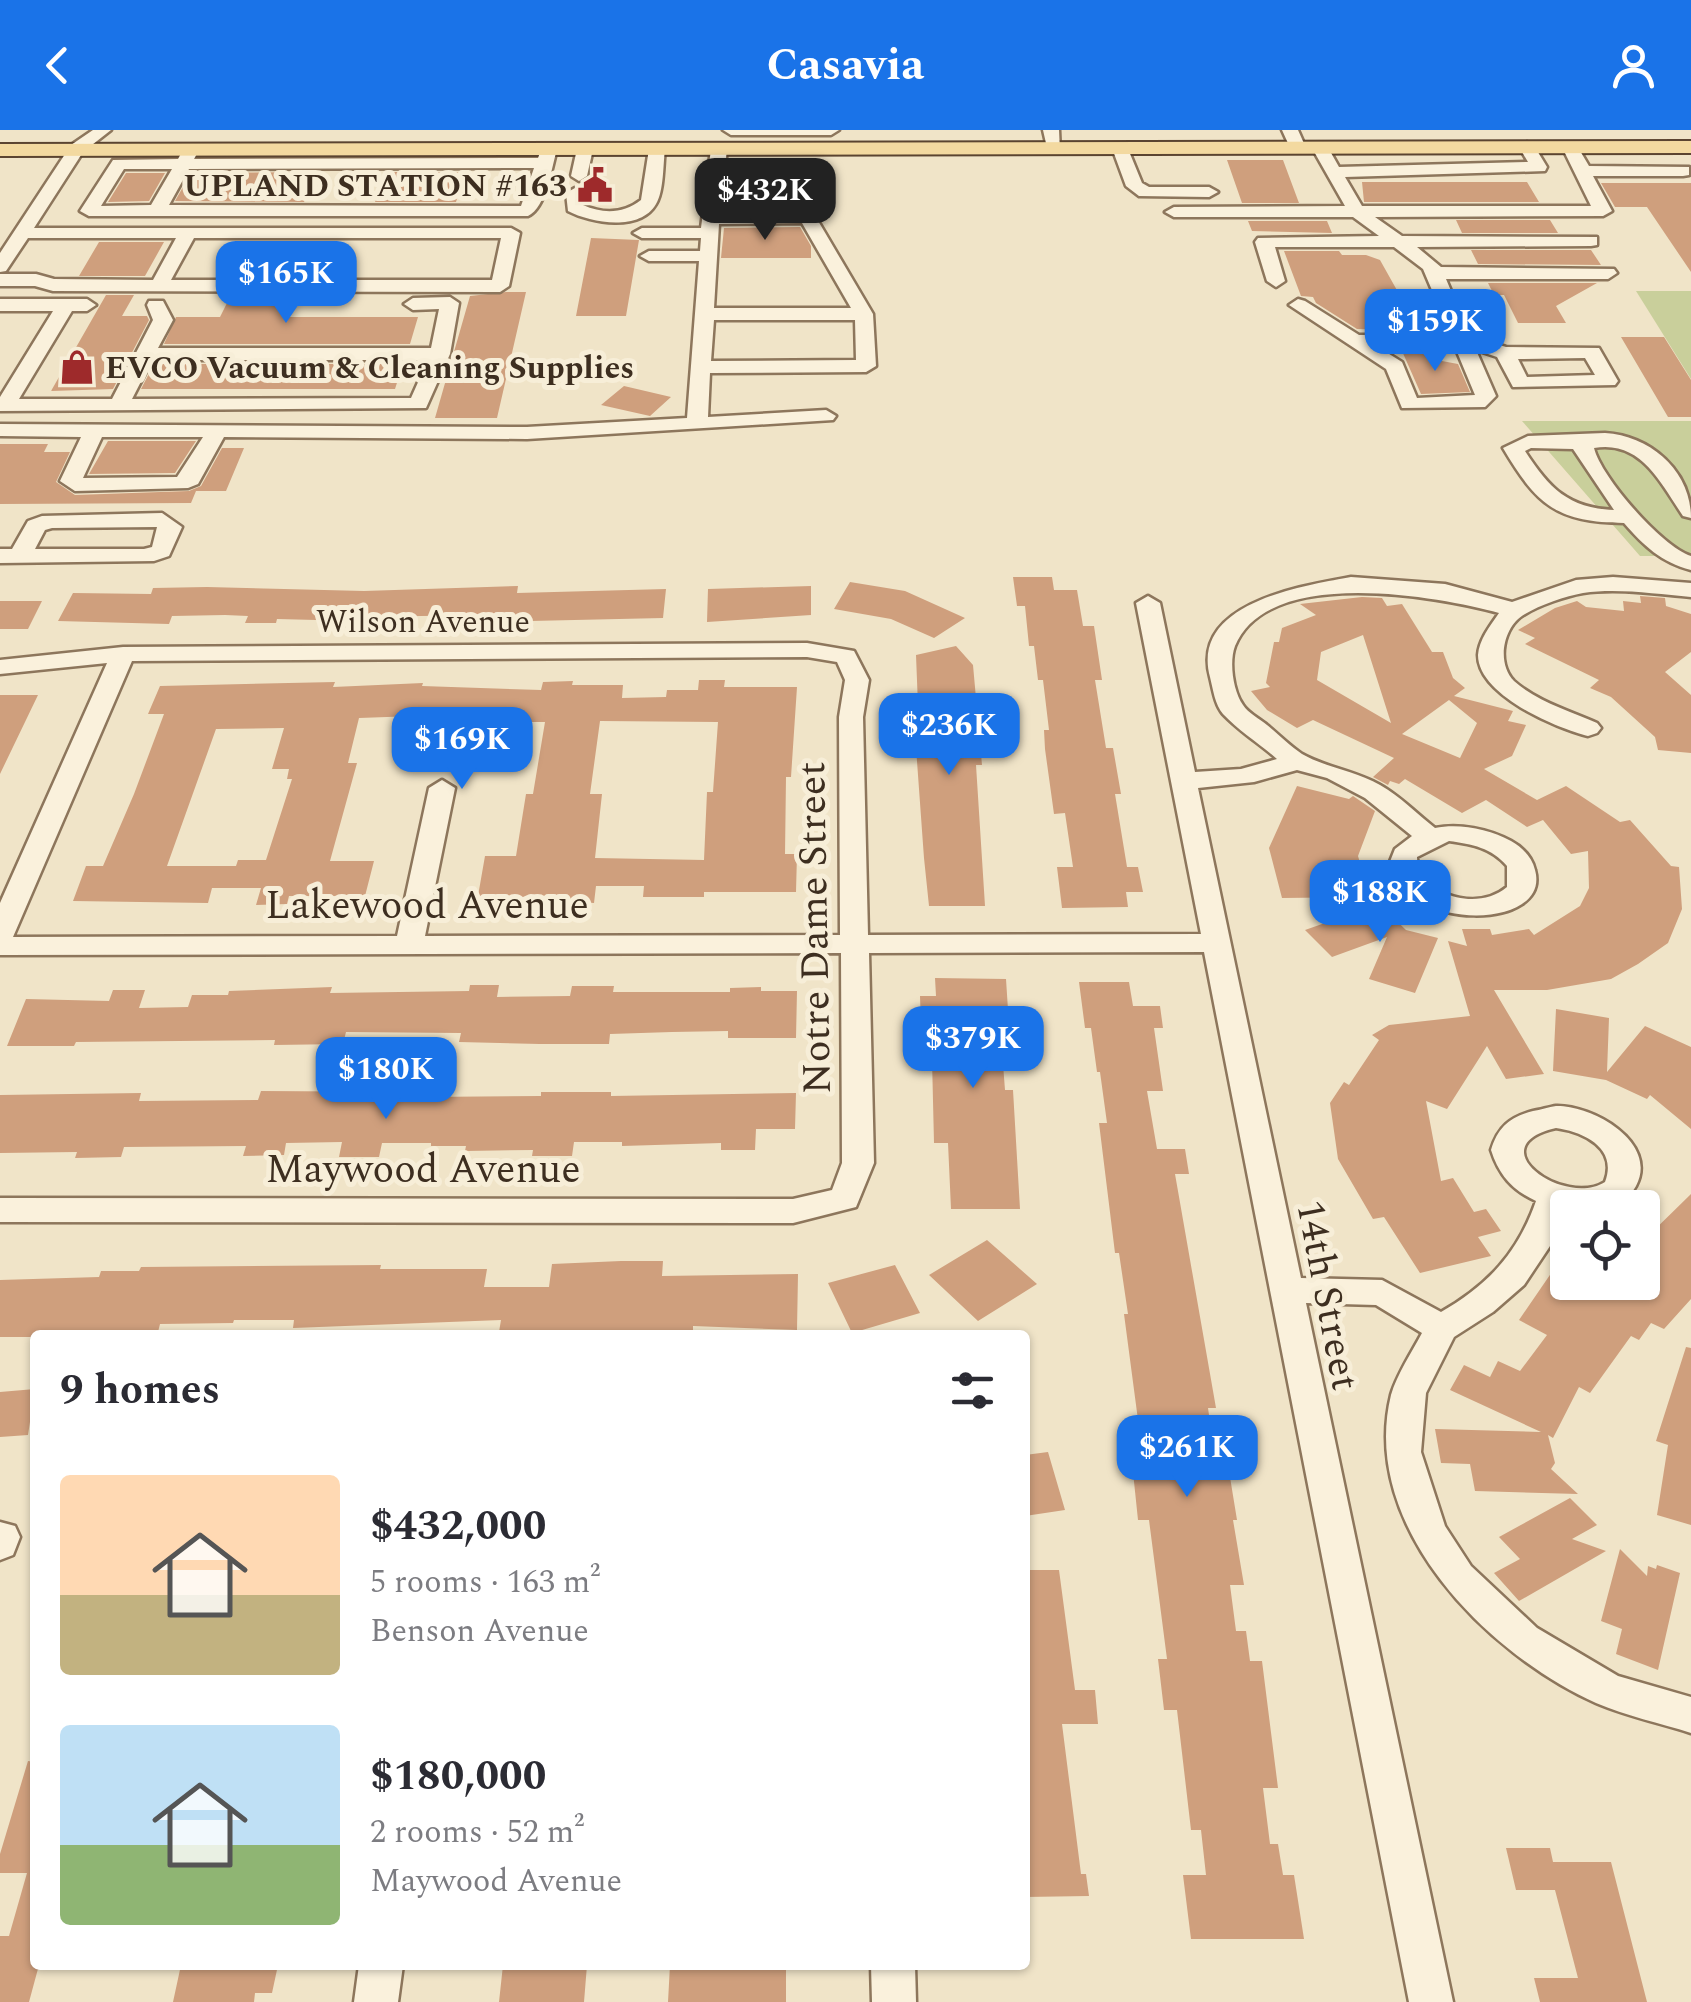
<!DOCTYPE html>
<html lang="en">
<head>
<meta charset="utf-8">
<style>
	:root { --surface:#fff; --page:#f7f7f7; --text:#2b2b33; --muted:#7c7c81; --accent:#1a73e8 }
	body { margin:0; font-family:Spectral,serif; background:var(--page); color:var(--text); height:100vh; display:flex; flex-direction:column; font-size:38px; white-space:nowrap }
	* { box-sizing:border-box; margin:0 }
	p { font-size:32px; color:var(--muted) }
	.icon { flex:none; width:55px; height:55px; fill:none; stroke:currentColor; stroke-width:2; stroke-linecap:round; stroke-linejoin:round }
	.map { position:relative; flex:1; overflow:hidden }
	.details { position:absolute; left:30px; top:1200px; width:1000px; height:640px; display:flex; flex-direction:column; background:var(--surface); border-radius:10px; box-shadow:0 2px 8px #0004 }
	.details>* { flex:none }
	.fabs { position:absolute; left:1550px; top:1060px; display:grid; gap:20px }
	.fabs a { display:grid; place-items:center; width:110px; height:110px; border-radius:10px; background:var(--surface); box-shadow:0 2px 8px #0004; font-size:50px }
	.price { position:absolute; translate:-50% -85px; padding:0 22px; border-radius:20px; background:var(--accent); color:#fff; font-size:32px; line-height:65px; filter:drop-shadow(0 2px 5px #0008) }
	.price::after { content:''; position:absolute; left:50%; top:60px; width:30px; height:22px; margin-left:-15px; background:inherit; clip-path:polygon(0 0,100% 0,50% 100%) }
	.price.selected { background:#222; color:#fff }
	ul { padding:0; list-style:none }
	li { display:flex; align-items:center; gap:30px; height:250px; padding:0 30px }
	li span { display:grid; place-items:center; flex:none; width:280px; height:200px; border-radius:10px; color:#555 }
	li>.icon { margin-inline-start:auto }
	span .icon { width:120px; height:120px; fill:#fffc; stroke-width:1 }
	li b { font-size:42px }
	h2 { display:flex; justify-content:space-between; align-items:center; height:120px; padding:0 30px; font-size:42px }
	header { display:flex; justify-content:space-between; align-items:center; height:130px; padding:0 30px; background:var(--accent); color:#fff; font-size:45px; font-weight:700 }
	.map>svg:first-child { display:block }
	.green { fill:#c9cf9b }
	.building { fill:#cf9f7d; fill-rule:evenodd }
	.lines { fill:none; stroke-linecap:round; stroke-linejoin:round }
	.minor-casing { stroke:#8d765c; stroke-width:5 }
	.major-casing { stroke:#5b4430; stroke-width:4 }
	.minor { fill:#faf1dc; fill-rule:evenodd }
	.major { fill:#f3d9a0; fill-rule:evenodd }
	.labels { text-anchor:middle; stroke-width:10; stroke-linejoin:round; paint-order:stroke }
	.far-poi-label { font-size:32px; font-weight:bold; fill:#3d2e20; stroke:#f7eed8; text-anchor:end }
	.far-street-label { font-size:32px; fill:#3d2e20; stroke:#f7eed8 }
	.street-label { font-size:40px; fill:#3d2e20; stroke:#f7eed8 }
</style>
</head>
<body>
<header><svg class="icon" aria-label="back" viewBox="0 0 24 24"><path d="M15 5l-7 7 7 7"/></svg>Casavia<svg class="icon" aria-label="person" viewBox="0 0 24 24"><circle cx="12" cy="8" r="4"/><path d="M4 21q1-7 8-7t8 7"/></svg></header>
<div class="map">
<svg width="1691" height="1872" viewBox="0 0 1691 1872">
	<rect width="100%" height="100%" fill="#f0e4c8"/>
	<!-- green -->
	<path class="green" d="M1636,161H1691V249Z
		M1522,291H1691V426H1640Z"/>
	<!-- building -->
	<path class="building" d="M1227,30H1283L1299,73H1242Z
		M317,42L304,72L175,71L191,43Z
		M386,42H465L456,72H375Z
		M126,43H165L149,71L108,72Z
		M749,43L810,45V80H726L728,45Z
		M1362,52H1527L1539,72H1364Z
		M1601,53H1691V142L1647,77H1615Z
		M1456,90H1550L1558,103H1462Z
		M1248,91H1327L1332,103L1252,101Z
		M800,97L811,116V128H721L724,98Z
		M591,108L639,110L626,186H576Z
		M99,112H164L145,146H79Z
		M256,112H321L306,146H240Z
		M1471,120H1591L1601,135L1478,134Z
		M1284,121H1339L1342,125H1366L1380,130L1403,171H1409L1422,201L1357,199L1316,173L1313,167L1301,166Z
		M1488,153H1597L1556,176L1566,193H1518L1504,165H1494Z
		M506,162H526L497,288H435L470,166Z
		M106,165H134L122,186H147L149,190L113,259L51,261Z
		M231,165H298L288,187H418L410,214H164L176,187H220Z
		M1621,207H1664L1691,250V287H1668Z
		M1402,221H1431L1442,231L1458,234L1470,262L1421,264Z
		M154,234H403L395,259H141Z
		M624,256L671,267L650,286L601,275Z
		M108,311H196L175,343L89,344Z
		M0,314H48L44,322H70L56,352L75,365L189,361L201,356L222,318H244L226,361H196L191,373L0,374Z
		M1013,447H1052L1054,460H1077L1083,496H1094L1102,550H1095L1106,618H1113L1121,664H1115L1127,737H1138L1143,762H1126L1128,777L1062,778L1057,737H1073L1065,683L1054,684L1045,619L1044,600H1049L1043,550H1038L1034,516H1029L1025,476H1017Z
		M850,452L905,461L965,488L934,508L891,489L834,479Z
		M518,456L517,463L666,459L663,488L486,492L487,485L356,487L355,491L277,489L276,493H245L248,486L225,485L172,486L169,494L58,491L73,463L151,464L153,458L207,457L364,461Z
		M811,456V485L707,492L708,459Z
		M1640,466L1665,468L1666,476L1691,484V522L1665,542L1691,565V623L1658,620L1655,607L1611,567L1590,558L1599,550L1525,514L1535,508L1518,500L1555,478L1577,471L1586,477L1624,481L1623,471L1641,473Z
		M1362,467L1382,468L1387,476L1402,474L1432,522H1443L1453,548L1465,558L1454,566L1513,581L1508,591L1526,595L1512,626L1484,639L1537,670L1566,656L1620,692L1630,690L1671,736L1679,737L1682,779L1668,813L1638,834L1611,849L1547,860H1494L1544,944L1506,949L1487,916L1447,979L1426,971L1441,1051L1453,1048L1474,1082L1486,1079L1501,1101L1478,1107L1491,1126L1420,1143L1384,1087L1373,1089L1338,1029L1330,973L1344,952L1349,955L1379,910L1372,905L1389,895L1470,886L1448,811L1467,816L1462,799H1490L1492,805L1529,799L1534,805L1580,776L1589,758L1588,721L1571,724L1543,690L1527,697L1486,670L1462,683L1405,649L1399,654L1390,651L1388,655L1373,647L1394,628L1313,590L1297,598L1267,580L1251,561L1270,557L1266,553L1274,512H1279L1282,498L1316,485L1300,474ZM1363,505L1391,593L1317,550L1321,522ZM1449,570L1477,593L1460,628L1402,604Z
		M0,471H42L28,499H0Z
		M956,516L973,535L982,635H976L985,776H929L924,728L913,576H918L916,525Z
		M699,550H725L724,557H797L791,647H786L785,724H797L796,762H704V767H643L644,756H596L594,773L478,766L485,726H516L526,664H533L545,592H511L512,586H415L359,588L348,633H357L330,731H374L365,766H289L287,774L256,775L261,758H212L208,773L73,771L86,736H103L134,664L164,584H148L160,556L335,552L333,557L423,553L422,556L541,560L543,552L573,551L572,555H623L622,568L666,567L667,560H698ZM600,591L718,592L713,662H707L704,730L595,728L602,664H590ZM284,598L272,639H289L287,649H292L266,730H238L236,736H167L216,599Z
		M0,565H38L0,644Z
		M1297,656L1349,669L1353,666L1375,681L1358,726L1370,767L1282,768L1269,718Z
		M1379,774L1406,800L1438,808L1415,863L1369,849L1387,807L1332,827L1305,800Z
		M935,848L1006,849L1009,895H1000L1005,960H1013L1020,1079H951L948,1013H934L932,929H927L925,895H921L920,866H936Z
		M1079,852H1129L1133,876H1160L1163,898H1154L1163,961H1147L1157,1019H1185L1189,1044H1175L1216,1278H1208L1217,1341H1229L1237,1390H1233L1244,1455H1230L1236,1501H1246L1250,1531H1262L1278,1658H1263L1270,1714H1278L1283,1745H1294L1304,1809H1191L1183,1745H1206L1201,1700H1191L1177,1580H1164L1158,1529H1167L1149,1390H1138L1133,1342L1145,1343L1124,1184H1128L1119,1123H1115L1099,993H1107L1100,942H1097L1091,898H1085Z
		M470,855H499L497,867L570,866L572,856H614L613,862H730V858L761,857V861H797L796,908H728V901L672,902L610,904L609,914H540L459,912L461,903L346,902L343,914L274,915L275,910L76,912L74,916H7L26,869L109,871L113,860H145L139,878L188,877L192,865H228L229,861L332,857L330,863L469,861Z
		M1556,879L1609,888L1607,942L1645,896L1691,917V999L1650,965L1647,969L1606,950L1553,941Z
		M261,961L425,962L424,967L541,966V962H611V966L796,963L795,999H756L755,1020H721V1013L622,1016V1012H574L572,1026H532L533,1020L465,1021L466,1016H431V1013H382L379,1027H339L342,1012L286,1013L284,1025L243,1026L246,1016L124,1017L121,1027L75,1028L77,1022L0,1023V965L141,963L139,971L258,970Z
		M1691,1064V1169L1664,1199L1651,1193L1639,1210L1631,1206L1590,1263L1579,1257L1553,1308L1548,1305L1555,1333L1551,1339L1578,1364L1475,1361L1470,1334L1441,1333L1435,1299L1541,1302L1450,1260L1464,1235L1490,1247L1498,1231L1520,1241L1547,1205L1519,1190L1554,1139L1568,1146V1152H1642V1112Z
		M987,1110L1037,1154L978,1191L929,1145Z
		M621,1131H663L662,1146L798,1144L797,1200L693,1196V1205H614L615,1202H499L501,1190L293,1198L294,1190H234L233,1193L160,1194L158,1202H59L35,1207H0V1150L99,1147L101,1141H139L141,1137L381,1135L380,1139H487L484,1157H549L552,1134Z
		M895,1135L920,1183L852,1203L828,1153Z
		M1686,1217L1691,1218V1395L1657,1385L1668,1315L1656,1311Z
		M35,1259L28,1305L0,1307V1262Z
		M1048,1322L1065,1380L1025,1386V1325Z
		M1570,1368L1597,1395L1572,1409L1606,1421L1519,1471L1494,1443L1520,1429L1499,1407Z
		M1620,1419L1647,1446L1648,1436L1656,1439L1657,1435L1680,1443L1658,1540L1616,1524L1622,1499L1601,1491Z
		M1025,1440H1059L1075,1560H1095L1098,1594H1062L1081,1744H1086L1089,1766L1025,1767Z
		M28,1631L35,1632V1835H39L29,1872H0V1806H9L27,1743H0V1724Z
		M1506,1718H1550L1553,1732H1611L1647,1872H1540L1534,1848H1578L1555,1760H1516Z
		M181,1835H278L272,1863H255L254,1872H173Z
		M503,1835H587L584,1872H499Z
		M670,1835L786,1836V1872H668Z"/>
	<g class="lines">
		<defs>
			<path id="minor" d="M93,0H111L83,22L34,98H511L520,103L509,156L500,162L53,161L35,156H0V144H36L54,149L153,150L176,108H28L6,141L0,142V123L71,15ZM194,108H501L492,150H171Z
				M723,0H839L831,5H731Z
				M1043,0H1059L1060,22H1048Z
				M1282,0H1298L1306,18L1304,22H1292Z
				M1527,12L1533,14L1547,37L1545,41L1345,47L1362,76H1591L1562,17L1564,14H1576L1589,36L1689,37V45L1683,46H1593L1612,81L1603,86L1375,87L1402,106L1597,107V115L1591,116L1417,117L1441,137L1614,139L1617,143L1608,149H1446L1470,206L1506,217L1599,218L1618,251L1615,255L1513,257L1497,227L1476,220L1496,266L1485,277L1402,278L1386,239L1289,175L1298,169L1305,171L1359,205H1451L1423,139L1394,117H1275L1285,151L1276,157L1267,151L1255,112L1258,108L1379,106L1353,87H1174L1165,82L1174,77L1345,76L1312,18L1320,13L1326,14L1339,37L1528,32L1519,17ZM1378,217H1455L1475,265L1417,268L1402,232ZM1585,228L1595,245L1527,247L1518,229Z
				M585,14L593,19L587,46L579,51L571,46L577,19Z
				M657,14L665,19C663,34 664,61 656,74C640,102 591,93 568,81L566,63L575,58L584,63L583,75C603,84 623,84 641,70L649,19Z
				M719,14L727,19L720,84H814L873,184L876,236L866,242L710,243L708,287L826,280L836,286L833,290L527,309L224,307L198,354L188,358L75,361L60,351L81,307L0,306V294L527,297L687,288L699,131H649L640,126L649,121H700L701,108H642L633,103L642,98H701L711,19ZM802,93L851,178H714L719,94ZM714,190H855L856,230L711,231ZM102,307H203L177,347L83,348Z
				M1114,14H1126L1142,53L1149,57H1209L1218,62L1209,67L1139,66L1126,56L1112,18Z
				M543,15L557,19C552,36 546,78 528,86H89L80,81L113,30L178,29L184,18L190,17L198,22L194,29L538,28ZM534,38L521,76L169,75L189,39ZM124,39H172L151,75L101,76Z
				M450,167L459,173L450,224L426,278L0,281V267L53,181H0V169H87L96,175L87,181H72L19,269H112L153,190L147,175L149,171H163L173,190L158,218H431L439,179L413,180L404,174L413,168ZM152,230H428L411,268L132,269Z
				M1605,303C1651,306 1691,341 1691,388L1683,386C1660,352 1641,310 1594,318C1601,347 1662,417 1691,426V440C1661,432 1644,416 1624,393C1556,392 1537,375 1503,318L1528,306ZM1531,318L1573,319L1614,380C1568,378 1549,358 1525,321Z
				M162,383L182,397L169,426L154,431L0,433V419H12L28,391L42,386ZM157,397L152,417L144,419H35L45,400L52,398Z
				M1351,447L1445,454L1512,472L1576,450L1613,447L1691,453V467C1655,464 1618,458 1583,463C1566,466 1540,475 1525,484C1503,496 1496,533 1514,551C1536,571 1570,581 1597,593L1601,598L1597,603L1588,606C1556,598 1478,565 1478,525C1479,510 1490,496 1499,483C1436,466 1268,436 1235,516C1229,532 1233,561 1243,575C1248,583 1260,589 1267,595C1278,604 1290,616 1302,624C1324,637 1356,641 1380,655C1400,666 1417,684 1435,698C1459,693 1489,699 1511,711C1522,717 1532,727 1535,740C1552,801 1404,802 1389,734L1395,719L1412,706L1365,668L1327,648L1297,640L1254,652L1198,658L1301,1148L1382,1150L1441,1182C1488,1155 1518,1123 1536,1071C1512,1060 1499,1045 1491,1020C1498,997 1510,987 1533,981C1540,980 1549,977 1556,976C1592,975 1659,1012 1636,1056C1631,1065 1624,1072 1614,1076C1600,1080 1582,1078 1568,1078L1552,1113L1524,1155L1493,1182L1454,1207L1426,1263L1421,1322L1445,1396L1471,1436L1537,1498L1618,1546L1691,1567V1603C1660,1593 1626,1586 1596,1573C1487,1524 1359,1396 1391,1265C1397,1244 1412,1222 1422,1203L1376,1175L1306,1173L1453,1872H1409L1204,822L869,823L874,1033L856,1077L793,1093L0,1092V1068L793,1069L832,1060L842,1033L841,823L0,825V773L107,533L0,544V530L123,517L807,513L854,521L869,550L863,587L868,805L1201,804L1136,473L1148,466L1160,473L1195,642L1241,639L1277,629C1260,614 1239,601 1223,584C1215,575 1213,559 1210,547C1190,473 1302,456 1351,447ZM807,527L837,532L845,550L839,587L840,805L425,806L455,658L442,650L429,658L397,806L13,807L132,531ZM1449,711C1472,714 1492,718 1507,736V757C1480,779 1438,769 1418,742L1417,727ZM1556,998C1584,1002 1618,1018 1605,1052C1564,1078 1477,1016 1556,998Z
				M0,1392L15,1396L20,1407L13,1425L0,1430Z
				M359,1835H403L398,1872H354Z
				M871,1835H915L916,1872H872Z"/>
			<path id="major" d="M1691,11V23L0,26V14Z"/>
		</defs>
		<!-- minor casing -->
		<use href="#minor" class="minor-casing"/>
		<!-- major casing -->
		<use href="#major" class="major-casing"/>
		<!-- minor -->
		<use href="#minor" class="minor"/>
		<!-- major -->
		<use href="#major" class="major"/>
	</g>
	<!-- icons -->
	<defs>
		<symbol id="civic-bare" viewBox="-9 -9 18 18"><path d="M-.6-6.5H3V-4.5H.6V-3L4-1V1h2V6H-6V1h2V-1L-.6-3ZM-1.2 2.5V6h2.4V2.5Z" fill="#9e2a2b" stroke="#f7eed8" stroke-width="2.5" paint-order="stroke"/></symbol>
		<symbol id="shop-bare" viewBox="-9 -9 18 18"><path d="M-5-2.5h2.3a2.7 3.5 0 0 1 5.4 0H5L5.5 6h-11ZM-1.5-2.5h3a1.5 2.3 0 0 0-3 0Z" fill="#9e2a2b" stroke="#f7eed8" stroke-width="2.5" paint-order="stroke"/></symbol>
	</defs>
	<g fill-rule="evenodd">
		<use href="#civic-bare" x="570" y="30" width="50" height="50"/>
		<use href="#shop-bare" x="52" y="212" width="50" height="50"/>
	</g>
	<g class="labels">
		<!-- far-poi labels -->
		<g class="far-poi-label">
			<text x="567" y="66">UPLAND STATION #163</text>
			<text x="105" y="248" text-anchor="start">EVCO Vacuum &amp; Cleaning Supplies</text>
		</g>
		<!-- far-street labels -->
		<g class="far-street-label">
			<text x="423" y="502">Wilson Avenue</text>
		</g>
		<!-- street labels -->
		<g class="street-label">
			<text x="427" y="788">Lakewood Avenue</text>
			<text transform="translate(813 798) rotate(-91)" y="14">Notre Dame Street</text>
			<text x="423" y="1052">Maywood Avenue</text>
			<text transform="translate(1329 1165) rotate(79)" y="14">14th Street</text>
		</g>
	</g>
</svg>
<div class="fabs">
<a><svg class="icon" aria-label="locate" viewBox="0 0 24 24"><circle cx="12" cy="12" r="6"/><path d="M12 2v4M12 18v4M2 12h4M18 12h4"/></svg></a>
</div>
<b class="price selected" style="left:765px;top:113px">$432K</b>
<b class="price" style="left:286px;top:196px">$165K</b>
<b class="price" style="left:1435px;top:244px">$159K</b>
<b class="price" style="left:949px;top:648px">$236K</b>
<b class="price" style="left:462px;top:662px">$169K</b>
<b class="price" style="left:1380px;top:815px">$188K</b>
<b class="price" style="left:973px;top:961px">$379K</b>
<b class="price" style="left:386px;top:992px">$180K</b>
<b class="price" style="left:1187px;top:1370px">$261K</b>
<section class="details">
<h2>9 homes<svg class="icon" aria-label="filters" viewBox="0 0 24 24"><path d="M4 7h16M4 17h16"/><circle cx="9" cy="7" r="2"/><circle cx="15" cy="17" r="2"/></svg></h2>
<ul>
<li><span style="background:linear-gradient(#ffd9b3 60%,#c2b280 0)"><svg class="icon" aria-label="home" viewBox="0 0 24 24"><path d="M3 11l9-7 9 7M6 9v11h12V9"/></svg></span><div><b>$432,000</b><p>5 rooms · 163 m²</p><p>Benson Avenue</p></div></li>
<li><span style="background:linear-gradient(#bfe0f5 60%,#8fb573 0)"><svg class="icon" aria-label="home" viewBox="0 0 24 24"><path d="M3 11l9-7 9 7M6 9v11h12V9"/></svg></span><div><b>$180,000</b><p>2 rooms · 52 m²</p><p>Maywood Avenue</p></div></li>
</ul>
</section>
</div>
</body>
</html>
